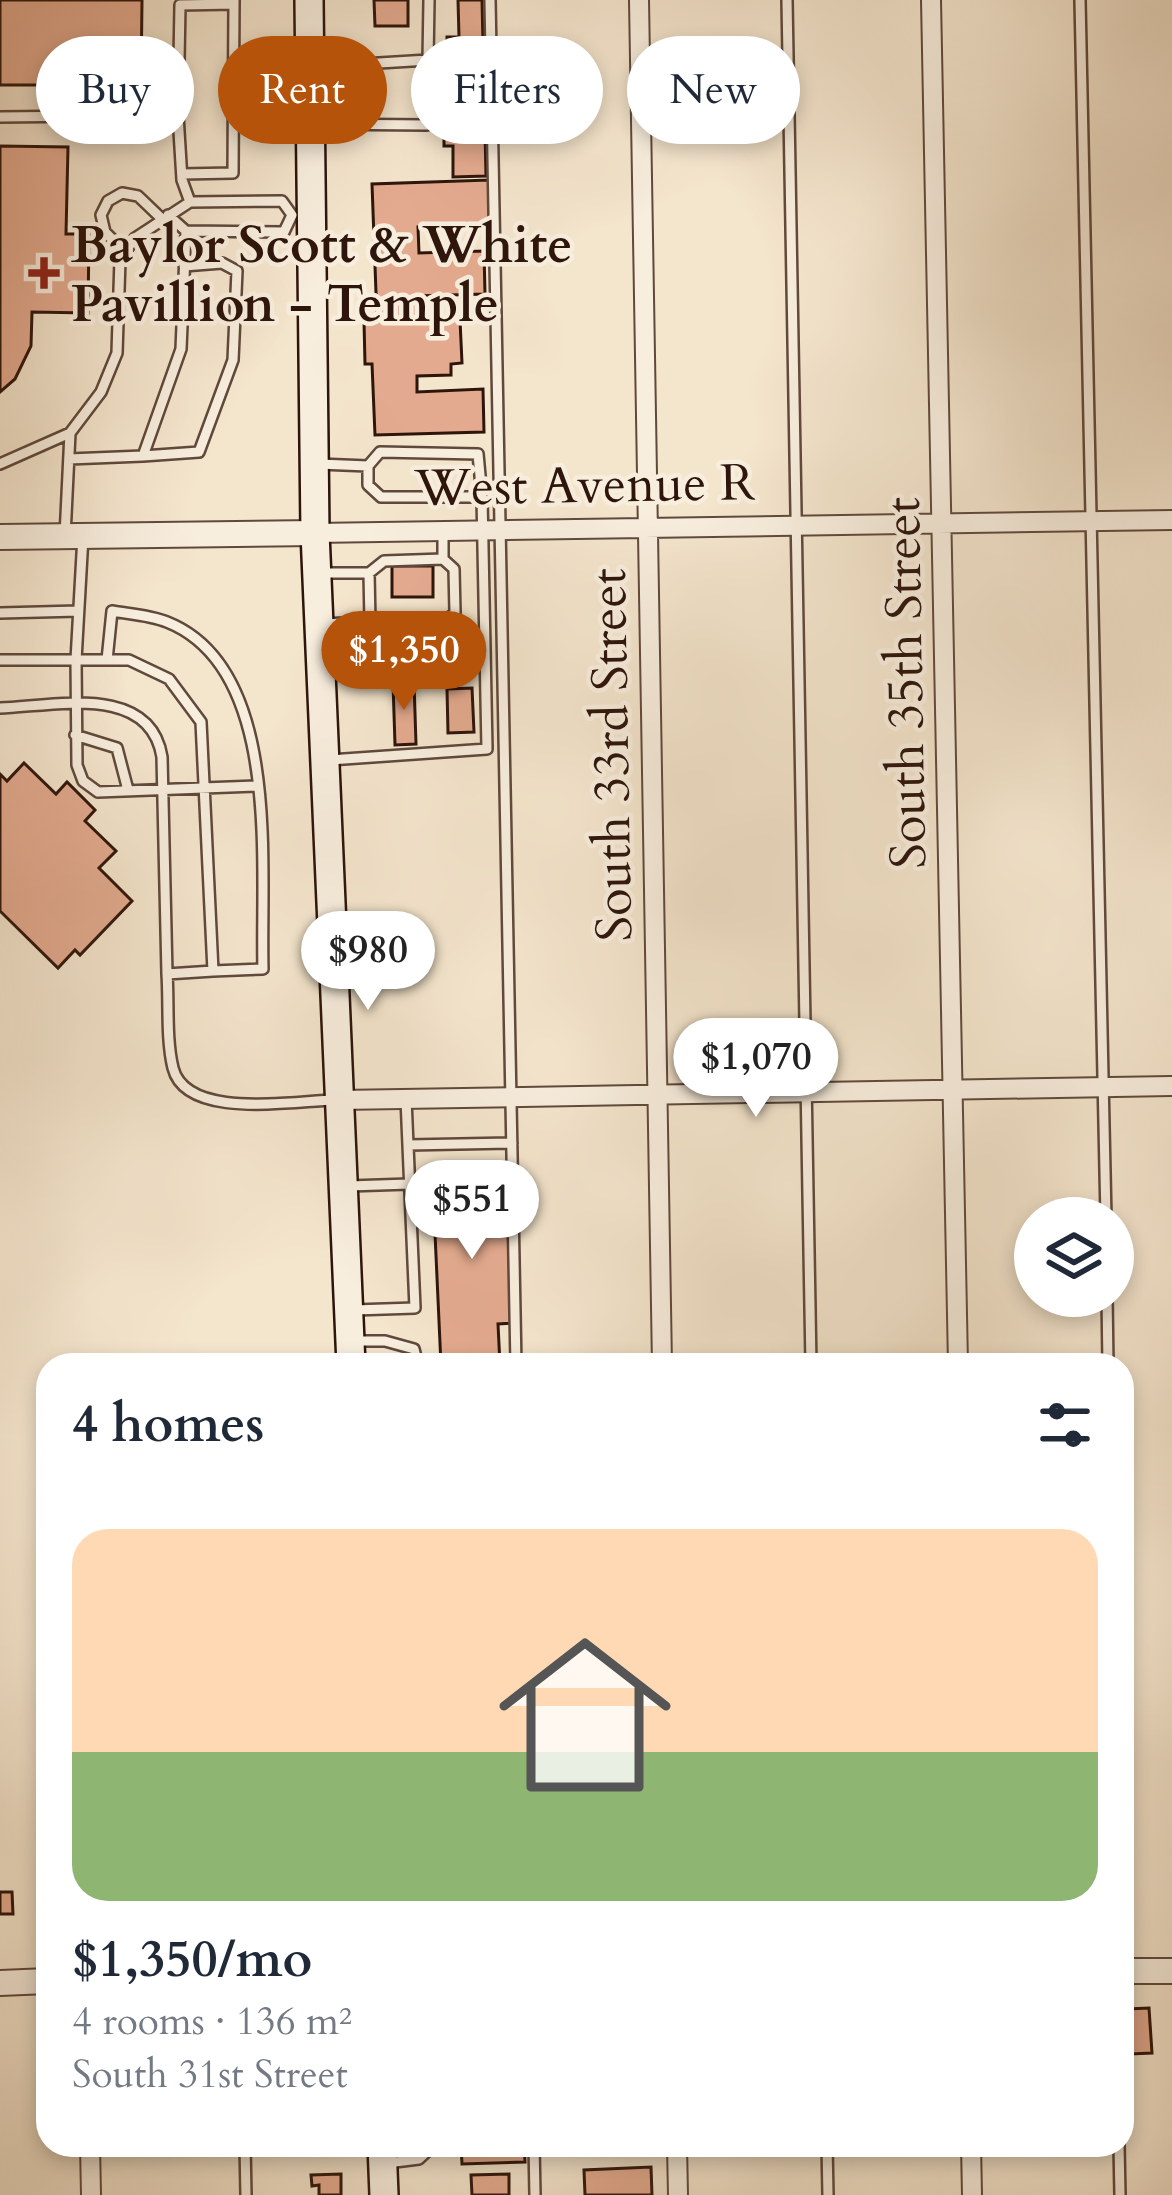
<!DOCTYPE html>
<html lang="en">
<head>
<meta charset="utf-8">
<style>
	:root { --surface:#fff; --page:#f6f6f7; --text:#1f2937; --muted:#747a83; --accent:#b45309 }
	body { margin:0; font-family:Cardo,serif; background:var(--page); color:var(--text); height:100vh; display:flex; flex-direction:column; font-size:45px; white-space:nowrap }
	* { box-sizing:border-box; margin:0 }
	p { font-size:39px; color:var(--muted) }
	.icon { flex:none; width:66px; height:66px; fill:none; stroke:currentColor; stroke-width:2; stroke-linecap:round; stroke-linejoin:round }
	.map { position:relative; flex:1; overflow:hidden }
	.sheet { position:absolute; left:36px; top:1353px; width:1098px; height:804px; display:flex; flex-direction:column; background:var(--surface); border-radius:36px; box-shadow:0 6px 18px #0003 }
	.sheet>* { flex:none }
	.guide { position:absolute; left:36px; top:36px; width:1101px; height:108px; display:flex; gap:24px }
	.fabs { position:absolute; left:1014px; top:1197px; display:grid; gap:24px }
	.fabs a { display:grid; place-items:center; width:120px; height:120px; border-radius:50%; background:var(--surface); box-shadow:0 6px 18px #0003; font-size:60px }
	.price { position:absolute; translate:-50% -102px; padding:0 27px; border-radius:42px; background:#fff; color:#222; font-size:39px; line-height:78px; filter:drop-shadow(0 3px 6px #0008) }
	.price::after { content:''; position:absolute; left:50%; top:72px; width:36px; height:27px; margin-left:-18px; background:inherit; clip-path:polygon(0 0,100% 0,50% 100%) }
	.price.selected { background:var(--accent); color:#fff }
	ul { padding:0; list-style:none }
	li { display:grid; align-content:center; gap:24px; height:636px; padding:0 36px }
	li span { display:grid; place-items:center; height:372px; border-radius:36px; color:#555 }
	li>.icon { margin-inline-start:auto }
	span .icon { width:216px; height:216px; fill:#fffc; stroke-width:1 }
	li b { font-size:51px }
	h2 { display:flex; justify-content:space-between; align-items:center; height:144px; padding:0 36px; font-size:51px }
	.chip { padding:0 42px; border-radius:54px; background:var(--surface); box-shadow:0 6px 18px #0003; font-size:42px; line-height:108px }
	.chip.selected { background:var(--accent); color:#fff }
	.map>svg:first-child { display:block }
	.building { fill:#e3aa8f; stroke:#2e150b; stroke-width:3 }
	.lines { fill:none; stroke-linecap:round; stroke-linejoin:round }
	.service-casing { stroke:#60493c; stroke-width:14 }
	.minor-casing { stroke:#60493c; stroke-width:22 }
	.tertiary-casing { stroke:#60493c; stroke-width:28 }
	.secondary-casing { stroke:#2e150b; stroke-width:32 }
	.service { stroke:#f8eede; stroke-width:9 }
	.minor { stroke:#f8eede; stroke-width:18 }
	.tertiary { stroke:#f8eede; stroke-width:24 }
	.secondary { stroke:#f8eede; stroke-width:27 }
	.poi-dot { fill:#8f2418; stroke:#f8eede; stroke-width:4.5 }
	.labels { text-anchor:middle; stroke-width:9; stroke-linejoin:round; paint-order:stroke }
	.poi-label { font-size:51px; font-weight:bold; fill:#2e150b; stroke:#f8eede; text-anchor:start }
	.street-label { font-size:51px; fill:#2e150b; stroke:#f8eede }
</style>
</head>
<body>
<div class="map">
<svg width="1172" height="2195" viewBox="0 0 1172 2195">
	<rect width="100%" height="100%" fill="#f4e5cd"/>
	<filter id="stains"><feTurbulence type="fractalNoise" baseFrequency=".00167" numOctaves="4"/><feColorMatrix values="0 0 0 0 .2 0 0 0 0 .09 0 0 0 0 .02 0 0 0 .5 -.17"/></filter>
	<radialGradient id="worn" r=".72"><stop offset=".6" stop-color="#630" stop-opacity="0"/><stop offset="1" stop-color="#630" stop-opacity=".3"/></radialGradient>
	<!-- building -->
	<path class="building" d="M0,0H142L141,85H0Z
		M374,0H408V26H375Z
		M458,0H482L486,176L453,177V146H444V133H456L454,50H447V37H459Z
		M0,146L68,147L66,234H89L88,313L32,312L31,346L15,379L0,392Z
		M489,180L491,224L418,227L419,253L484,251L485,294L417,296L418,322L460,320L462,363L451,364V375L417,376V392L483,389L484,432L375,435L372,364H365L364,321L377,320L372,184Z
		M392,566H433V597H392Z
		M393,682H414L416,744L395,745Z
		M472,688L474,732L448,733L447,689Z
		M24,763L56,794L67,782L95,810L85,821L116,851L99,868L132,901L80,955L75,950L58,968L0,911V774L7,781Z
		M505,1164L512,1323L498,1324L500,1365H441L432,1168Z
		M0,1892H12L13,1914H0Z
		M1149,2008L1152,2053L1130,2054L1127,2009Z
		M461,2145H524L525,2162L462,2164Z
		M651,2167L652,2195H585L584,2170Z
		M341,2174V2195H319V2185L312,2186L311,2175Z
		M509,2174V2195H472L471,2175Z"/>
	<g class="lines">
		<defs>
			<path id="service" d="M490,0L516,1365
				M787,0L811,1365
				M1080,0L1106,1218
				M314,67L428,60L429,0
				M178,115L180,5L234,4
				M0,117L178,115L182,180L190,202
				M312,124L427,125L428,60
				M182,174L233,173L234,0
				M168,215L186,231L284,232L292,215
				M125,252L105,232L101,215L108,201L122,193L138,196L162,219
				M70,433L101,392L117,353L120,259L135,238L190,202L282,201L292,215
				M143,456L199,452L233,360L237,271L222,263L184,266
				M69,459L143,456L181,349L186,231
				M0,464L70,433L65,536
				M319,464L368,466V485L381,497H482L478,454L380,452L368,466
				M83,536L76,660H129L169,679L201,722L213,971L167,974C169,1004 166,1039 173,1068C186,1120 292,1101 334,1100
				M323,573H369L384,561L443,559
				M369,573L370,622
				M0,613L78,611
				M323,624L449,618L455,613L454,569L443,559V530
				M0,660H76L77,765L83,781L98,792L257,786
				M107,660L112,611C129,614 150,615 167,622C283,668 260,869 263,969L213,971
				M323,663L485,656
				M0,708C54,706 150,683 162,757L167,974
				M75,735L117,748L128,790
				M330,760L487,749L482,497
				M408,1145L512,1143
				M349,1186L409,1184
				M1107,1296L1108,1365
				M354,1310L415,1308L406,1099
				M354,1341H385L414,1349L418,1365
				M245,2145L246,2195
				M534,2145L535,2195
				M827,2145L828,2195
				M1119,2145L1120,2195
				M245,2147L338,2145
				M387,2163L419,2159L434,2145"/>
			<path id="minor" d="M639,0L662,1365
				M931,0L958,1365
				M315,533L1172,520
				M340,1100L1172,1086
				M90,2145L91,2195
				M677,2145L678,2195
				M971,2145L972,2195"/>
			<path id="tertiary" d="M0,537L315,533
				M1122,1971H1172
				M0,1983L48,1981"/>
			<path id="secondary" d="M309,0L315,533L351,1365
				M382,2145L384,2195"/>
		</defs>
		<!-- service casing -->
		<use href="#service" class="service-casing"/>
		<!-- minor casing -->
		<use href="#minor" class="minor-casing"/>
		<!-- tertiary casing -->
		<use href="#tertiary" class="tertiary-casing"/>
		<!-- secondary casing -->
		<use href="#secondary" class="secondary-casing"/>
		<!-- service -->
		<use href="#service" class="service"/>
		<!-- minor -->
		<use href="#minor" class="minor"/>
		<!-- tertiary -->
		<use href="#tertiary" class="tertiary"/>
		<!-- secondary -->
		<use href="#secondary" class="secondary"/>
	</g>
	<!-- markers -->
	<path class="poi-dot" d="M38 255h12v12h12v12h-12v12h-12v-12h-12v-12h12z"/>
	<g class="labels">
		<!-- poi labels -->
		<g class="poi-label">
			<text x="71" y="262">Baylor Scott &amp; White<tspan x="71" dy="59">Pavillion - Temple</tspan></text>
		</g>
		<!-- street labels -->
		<g class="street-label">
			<text transform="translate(585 484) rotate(-1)" y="18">West Avenue R</text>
			<text transform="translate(904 683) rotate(-91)" y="18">South 35th Street</text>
			<text transform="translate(610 755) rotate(-91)" y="18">South 33rd Street</text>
		</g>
	</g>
	<rect width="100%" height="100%" filter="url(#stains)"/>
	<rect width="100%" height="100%" fill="url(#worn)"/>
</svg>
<div class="fabs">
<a><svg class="icon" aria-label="layers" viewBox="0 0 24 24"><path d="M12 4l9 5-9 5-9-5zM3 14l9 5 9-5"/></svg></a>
</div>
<b class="price selected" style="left:404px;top:713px">$1,350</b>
<b class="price" style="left:368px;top:1013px">$980</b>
<b class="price" style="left:756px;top:1120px">$1,070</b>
<b class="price" style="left:472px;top:1262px">$551</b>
<div class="guide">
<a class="chip">Buy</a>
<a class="chip selected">Rent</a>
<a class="chip">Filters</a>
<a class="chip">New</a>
</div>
<section class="sheet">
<h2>4 homes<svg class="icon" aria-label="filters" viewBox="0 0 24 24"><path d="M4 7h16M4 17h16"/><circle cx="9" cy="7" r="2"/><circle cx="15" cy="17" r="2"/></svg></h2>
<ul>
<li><span style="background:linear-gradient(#ffd9b3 60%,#8fb573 0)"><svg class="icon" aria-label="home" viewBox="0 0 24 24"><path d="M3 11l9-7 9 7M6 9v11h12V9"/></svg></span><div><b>$1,350/mo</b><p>4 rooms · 136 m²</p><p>South 31st Street</p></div></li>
</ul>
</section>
</div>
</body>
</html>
